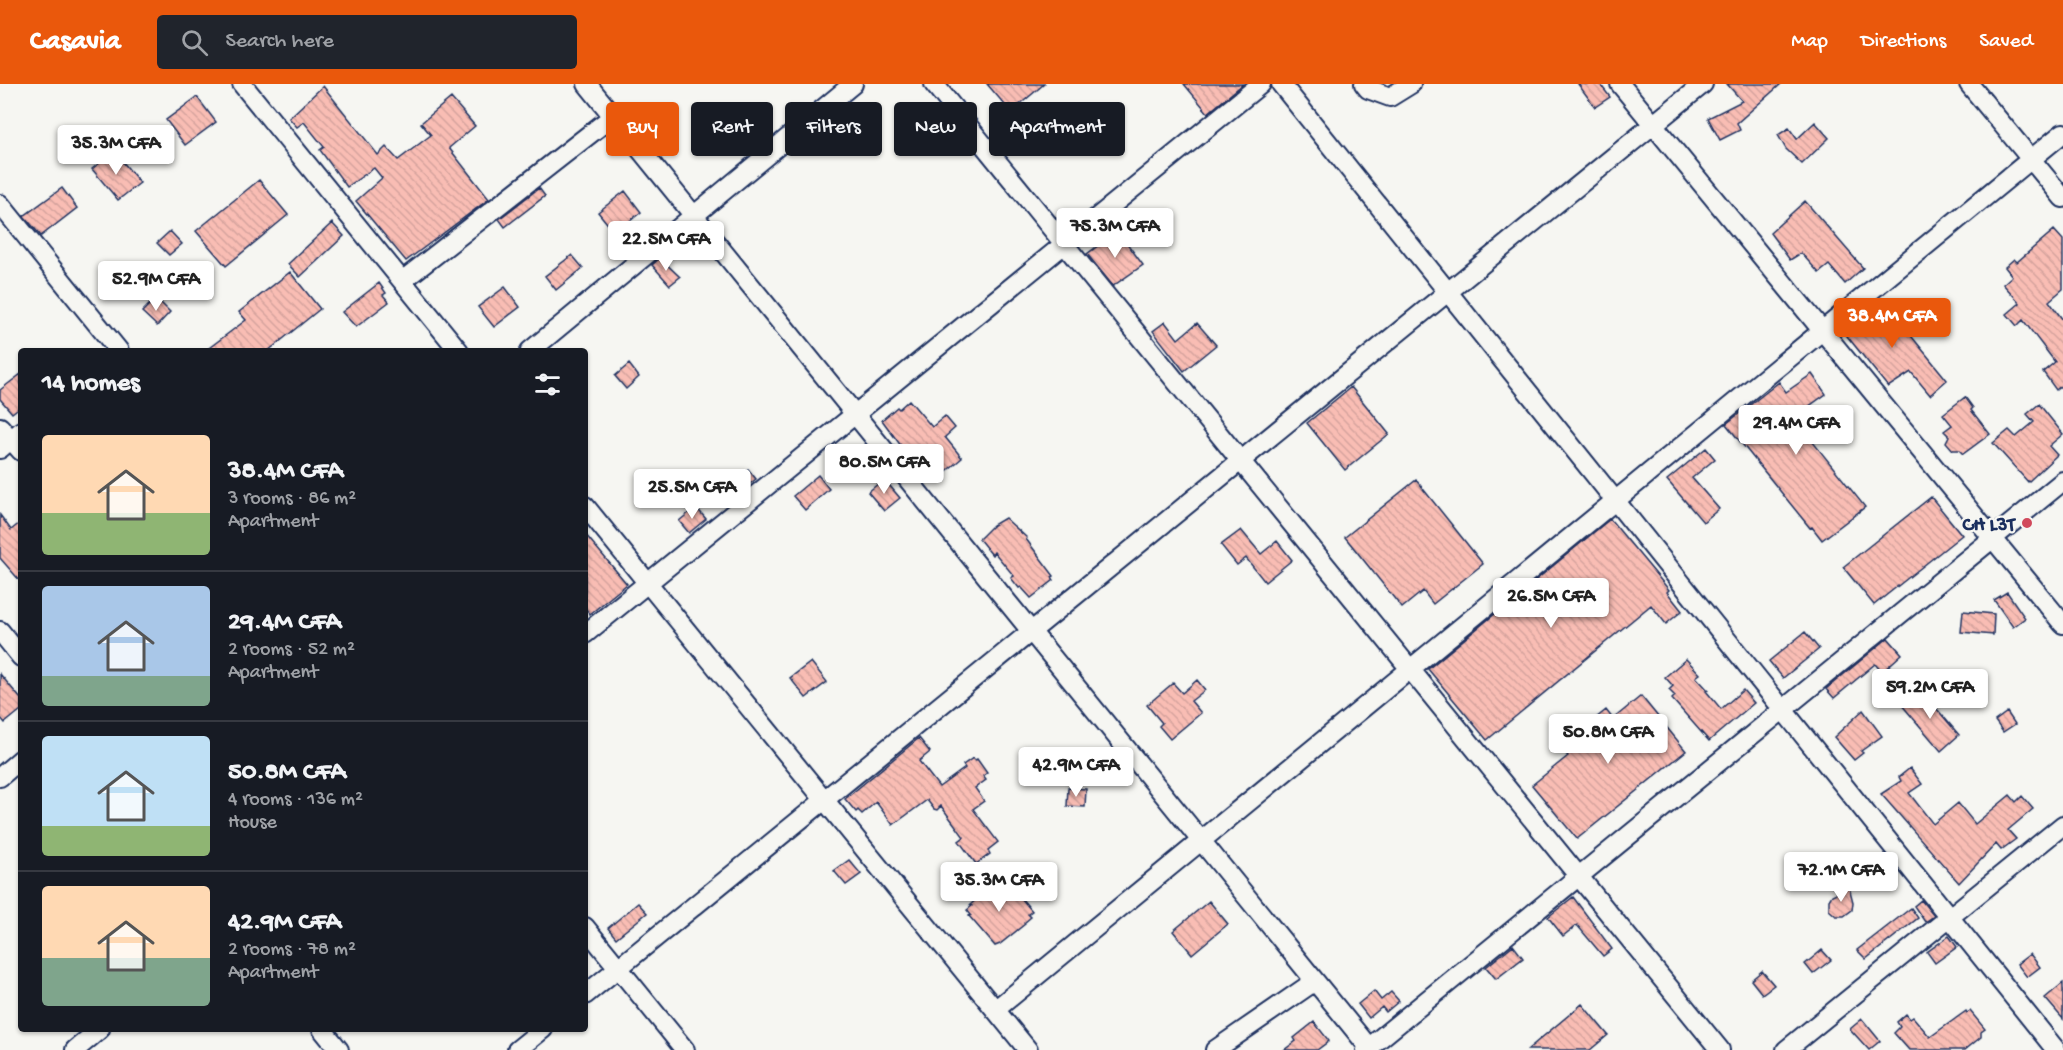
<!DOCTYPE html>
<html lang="en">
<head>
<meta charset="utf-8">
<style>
	:root { --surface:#171b24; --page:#20242c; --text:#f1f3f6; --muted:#9ea1a6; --line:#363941; --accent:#ea580c }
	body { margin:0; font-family:"Gochi Hand",sans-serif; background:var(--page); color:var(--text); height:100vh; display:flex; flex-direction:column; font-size:22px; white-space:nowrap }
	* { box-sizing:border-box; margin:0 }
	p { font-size:20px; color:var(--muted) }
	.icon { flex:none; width:33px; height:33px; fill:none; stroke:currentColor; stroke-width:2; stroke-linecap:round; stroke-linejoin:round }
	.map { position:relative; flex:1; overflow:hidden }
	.side { position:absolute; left:18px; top:264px; width:570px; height:684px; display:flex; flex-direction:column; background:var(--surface); border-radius:6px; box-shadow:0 2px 4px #0004 }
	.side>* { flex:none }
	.banner { position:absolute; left:606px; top:18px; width:570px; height:54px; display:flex; gap:12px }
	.price { position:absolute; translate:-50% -51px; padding:0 14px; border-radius:6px; background:#fff; color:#222; font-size:20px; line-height:39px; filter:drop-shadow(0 2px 3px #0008) }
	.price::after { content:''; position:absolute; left:50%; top:36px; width:18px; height:14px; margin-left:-9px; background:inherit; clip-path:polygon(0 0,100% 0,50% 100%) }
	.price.active { background:var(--accent); color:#fff }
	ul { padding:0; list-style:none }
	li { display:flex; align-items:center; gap:18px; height:150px; padding:0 24px }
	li+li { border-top:2px solid var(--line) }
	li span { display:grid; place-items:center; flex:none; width:168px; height:120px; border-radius:6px; color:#555 }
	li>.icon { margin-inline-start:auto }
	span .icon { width:72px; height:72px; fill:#fffc; stroke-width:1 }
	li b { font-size:26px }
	h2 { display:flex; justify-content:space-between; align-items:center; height:72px; padding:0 24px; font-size:26px }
	.tag { padding:0 21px; border-radius:6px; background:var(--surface); box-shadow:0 2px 4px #0004; font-size:21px; line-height:54px }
	.tag.active { background:var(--accent); color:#fff }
	header { display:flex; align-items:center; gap:36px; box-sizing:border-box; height:84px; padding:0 30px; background:var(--accent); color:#fff }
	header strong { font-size:28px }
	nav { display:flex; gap:33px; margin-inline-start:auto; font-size:21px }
	.search { width:420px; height:54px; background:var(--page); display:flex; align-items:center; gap:15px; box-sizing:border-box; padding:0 21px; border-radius:6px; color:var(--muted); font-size:22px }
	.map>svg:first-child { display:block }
	.building { fill:url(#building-back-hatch); stroke:#1b2f5e; stroke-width:1.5 }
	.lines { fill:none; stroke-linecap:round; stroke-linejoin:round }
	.minor-casing { stroke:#1b2f5e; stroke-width:22 }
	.minor { stroke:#f6f6f2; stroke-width:18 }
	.poi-dot { fill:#d1495b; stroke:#f6f6f2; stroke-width:2 }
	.labels { text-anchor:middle; stroke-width:4.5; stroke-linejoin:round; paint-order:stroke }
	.poi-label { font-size:20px; font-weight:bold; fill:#1b2f5e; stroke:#f6f6f2; text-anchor:end }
</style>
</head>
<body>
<header>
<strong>Casavia</strong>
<div class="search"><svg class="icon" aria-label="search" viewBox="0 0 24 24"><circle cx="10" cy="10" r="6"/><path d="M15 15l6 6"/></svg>Search here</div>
<nav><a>Map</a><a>Directions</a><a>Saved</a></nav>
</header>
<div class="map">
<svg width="2063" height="966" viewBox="0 0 2063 966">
	<defs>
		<pattern id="building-back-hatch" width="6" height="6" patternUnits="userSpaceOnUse" patternTransform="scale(1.5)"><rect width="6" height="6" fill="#f9bdb4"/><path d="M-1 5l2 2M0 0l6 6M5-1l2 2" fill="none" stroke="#d5a39d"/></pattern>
	</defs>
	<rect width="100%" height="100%" fill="#f6f6f2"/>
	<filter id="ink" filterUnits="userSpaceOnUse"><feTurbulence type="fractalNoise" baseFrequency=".0167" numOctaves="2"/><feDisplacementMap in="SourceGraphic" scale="12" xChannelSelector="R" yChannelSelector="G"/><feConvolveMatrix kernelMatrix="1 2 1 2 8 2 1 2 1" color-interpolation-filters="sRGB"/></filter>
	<g filter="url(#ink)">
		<!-- building -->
		<path class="building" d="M987,0H1044L1011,28Z
			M1184,0H1243L1208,29Z
			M1578,0H1600L1610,13L1595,23Z
			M1727,0H1781L1737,39L1740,46L1720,56L1708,34L1742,17Z
			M323,2L378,71L386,63L398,76L431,51L421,39L451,14L475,42L449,64L489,115L406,177L356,117L382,94L374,84L347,103L320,66L324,63L304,38L297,43L289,34Z
			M197,13L216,38L185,61L166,36Z
			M1815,38L1829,54L1802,80L1786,65L1778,51L1789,44L1797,55Z
			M114,67L140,99L118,116L92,85Z
			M259,96L288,131L226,182L196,147Z
			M62,104L77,124L41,152L24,132Z
			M539,104L545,112L505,143L499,135Z
			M625,107L641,128L615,149L598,128Z
			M1805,117L1863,184L1845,200L1829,181L1819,189L1801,169L1790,176L1770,149Z
			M332,139L344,152L300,193L288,180Z
			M2054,146L2063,156V205L2049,217L2063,236V300L2056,306L2043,288L2055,278L2023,236L2017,242L2007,230L2020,219L2003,200L2012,192L2005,183L2014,175L2017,178Z
			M170,147L182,160L169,171L157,159Z
			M1118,147L1143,181L1113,202L1087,170Z
			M572,171L583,184L556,206L545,192Z
			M660,174L680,193L670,201L652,181Z
			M290,188L320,225L268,267H205L246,236L239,228Z
			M379,199L386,209L383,211L389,218L356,243L342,228Z
			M505,203L520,223L494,243L478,223Z
			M156,214L170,228L157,242L142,228Z
			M1881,215L1947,296L1930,311L1911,288L1888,303L1843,247Z
			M1165,238L1178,255L1197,239L1216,261L1184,287L1153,247Z
			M629,280L639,293L626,305L615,292Z
			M21,290V322L12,329L0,315V306Z
			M1812,290L1826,310L1801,328L1808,336L1800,342L1865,423L1822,456L1812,443L1810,444L1726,340L1779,298L1786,308Z
			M1351,303L1389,350L1345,386L1307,339Z
			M1965,313L1973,324L1971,326L1990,350L1963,370L1959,366H1953L1946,358L1949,352L1944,347L1952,341L1943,330Z
			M909,316L932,343L945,332L955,344L945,353L962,374L937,395L927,383L924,385L912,373L910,374L882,336L897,323L899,325Z
			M2039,320L2063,350L2049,362L2057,371L2028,398L1993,359L2009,346L2016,353L2034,338L2027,330Z
			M1706,364L1715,375L1692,394L1719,425L1703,438L1667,396Z
			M748,385L756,395L746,403L738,393Z
			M818,391L829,405L805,426L793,412Z
			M884,395L900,414L884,427L868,408Z
			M1416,396L1483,480L1433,520L1423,507L1402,524L1345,453Z
			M1931,413L1962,451L1874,521L1843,483Z
			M696,423L706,435L689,449L679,437Z
			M0,431L11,446L21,438V498L0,474Z
			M1005,434L1027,454L1026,455L1054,492L1052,493L1054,496L1031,514L1021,503L1019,504L1011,494L1014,492L994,468L992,471L979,455L993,441Z
			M1610,435L1669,506L1667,508L1682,527L1666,540L1651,521L1487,656L1428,585Z
			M1241,446L1261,470L1277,457L1292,476L1265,498L1246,474L1237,481L1221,461Z
			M585,450L627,500L590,530L585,524Z
			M2007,508L2025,534L2013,543L1994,516Z
			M1963,527L1994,530L1993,551L1961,548Z
			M1805,548L1819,565L1783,594L1769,577Z
			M1888,554L1902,570L1882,588L1875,580L1834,614L1826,605Z
			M1686,575L1700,590L1696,593L1708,606L1706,607L1721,625L1743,606L1754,619L1709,657L1672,615L1675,612L1669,606L1673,602L1665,593Z
			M811,578L827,598L806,614L790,594Z
			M0,590L21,615V626L5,639L0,633Z
			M1197,596L1205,606L1191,617L1201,629L1170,655L1159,642L1162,639L1147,621L1173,599L1182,609Z
			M1919,604L1959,651L1941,667L1901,620Z
			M1641,612L1686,667L1577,755L1532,701L1568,672L1560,663L1606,626L1613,635Z
			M1863,626L1882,652L1861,667L1863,669L1854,676L1834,653Z
			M2007,628L2015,640L2003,648L1995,637Z
			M919,654L930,668L919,677L939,703L965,684L963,681L973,674L975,676L977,675L987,689L983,692L986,696L975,704L984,717L973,725L998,758L988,766L990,770L976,780L959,757L964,753L941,722L937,726L934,725L927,716L893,741L876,718L862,730L858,726L856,728L845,715Z
			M1910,684L1922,700L1909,709L1933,740L1958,719L1975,740L2010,711L2016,718L2022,712L2033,725L2008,746L2016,755L2001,766L1996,760L1959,799L1881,710L1901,697L1899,693Z
			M1068,704L1086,705L1085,723L1067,722Z
			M849,776L861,790L846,801L834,787Z
			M998,798L1006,804L1010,801L1032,827L1028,830L1031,833L1024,839L1025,840L1000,860L995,862L969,832L971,831L967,826L972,822L970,821L979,813L977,810L988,802L990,805Z
			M1849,803L1853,818L1852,826L1844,832H1836L1829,826V816L1832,811Z
			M1573,813L1612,865L1603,872L1577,841L1563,852L1548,833Z
			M1921,816L1934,832L1925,838L1914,822Z
			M1209,817L1228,840L1192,870L1173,847Z
			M638,819L647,829L616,854L608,844Z
			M1911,824L1918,834L1866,875L1857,866Z
			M1949,852L1957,863L1935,879L1927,868Z
			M1513,861L1523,874L1496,895L1486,883Z
			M1822,866L1831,876L1813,890L1805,880Z
			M2030,870L2040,883L2027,893L2017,880Z
			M1762,887L1774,901L1762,910L1751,896Z
			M2063,899V935L2045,914Z
			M1374,907L1381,916L1391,908L1399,917L1386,928L1382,923L1369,934L1358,920Z
			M1582,920L1608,951L1590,966H1527Z
			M1966,927L1967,929L1970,927L1985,945L1981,948V953L1965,966H1909L1894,949L1900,943L1897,938L1906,930L1910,935L1913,933L1930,953Z
			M1862,935L1880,957L1869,966L1850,945Z
			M1314,938L1329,957L1317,966H1284L1296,957L1294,954Z"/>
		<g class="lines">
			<defs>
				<path id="minor" d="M242,0L459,267
					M587,0L1371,966
					M934,0L1720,966
					M1281,0L2056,966
					M1364,0L1368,5L1390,13L1411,0
					M1620,0L2063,540
					M1969,0L2063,114
					M0,120L119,267
					M402,197L613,32
					M530,267L853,0
					M0,343L21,367
					M0,365L21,347
					M585,422L1028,966
					M0,547L21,573
					M585,550L1261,0
					M0,693L21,675
					M585,843L685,966
					M585,911L1703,0
					M995,926L2063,49
					M322,945L339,966
					M75,966L100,945
					M517,966L543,945
					M1215,966L1315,897
					M1366,966L2063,397
					M1786,966L2063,741"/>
			</defs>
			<!-- minor casing -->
			<use href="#minor" class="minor-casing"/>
			<!-- minor -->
			<use href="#minor" class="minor"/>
		</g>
	</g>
	<!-- markers -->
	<circle class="poi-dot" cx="2027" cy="439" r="6"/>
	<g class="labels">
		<!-- poi labels -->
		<g class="poi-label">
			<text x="2015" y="446">CH L3T</text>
		</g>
	</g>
</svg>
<b class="price" style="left:116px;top:92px">35.3M CFA</b>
<b class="price" style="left:1115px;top:175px">75.3M CFA</b>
<b class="price" style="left:666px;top:188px">22.5M CFA</b>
<b class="price" style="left:156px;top:228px">52.9M CFA</b>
<b class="price active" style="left:1892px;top:265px">38.4M CFA</b>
<b class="price" style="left:1796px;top:372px">29.4M CFA</b>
<b class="price" style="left:884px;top:411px">80.5M CFA</b>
<b class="price" style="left:692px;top:436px">25.5M CFA</b>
<b class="price" style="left:1551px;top:545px">26.5M CFA</b>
<b class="price" style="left:1930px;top:636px">59.2M CFA</b>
<b class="price" style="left:1608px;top:681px">50.8M CFA</b>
<b class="price" style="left:1076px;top:714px">42.9M CFA</b>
<b class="price" style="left:1841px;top:819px">72.1M CFA</b>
<b class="price" style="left:999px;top:829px">35.3M CFA</b>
<div class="banner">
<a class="tag active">Buy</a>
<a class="tag">Rent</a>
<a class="tag">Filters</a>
<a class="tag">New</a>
<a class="tag">Apartment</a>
</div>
<section class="side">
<h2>14 homes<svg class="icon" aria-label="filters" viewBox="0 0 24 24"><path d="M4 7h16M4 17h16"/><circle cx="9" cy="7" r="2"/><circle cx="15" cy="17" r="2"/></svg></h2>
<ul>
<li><span style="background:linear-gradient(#ffd9b3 65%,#8fb573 0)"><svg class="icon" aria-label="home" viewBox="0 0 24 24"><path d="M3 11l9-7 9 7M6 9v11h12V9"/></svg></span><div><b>38.4M CFA</b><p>3 rooms · 86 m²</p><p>Apartment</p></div></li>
<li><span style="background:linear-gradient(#a9c7e8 75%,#7fa58c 0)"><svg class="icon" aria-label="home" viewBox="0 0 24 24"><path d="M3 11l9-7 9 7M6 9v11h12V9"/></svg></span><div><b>29.4M CFA</b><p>2 rooms · 52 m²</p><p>Apartment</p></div></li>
<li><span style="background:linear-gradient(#bfe0f5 75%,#8fb573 0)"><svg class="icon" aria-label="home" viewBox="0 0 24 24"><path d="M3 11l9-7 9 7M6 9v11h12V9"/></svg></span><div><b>50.8M CFA</b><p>4 rooms · 136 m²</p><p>House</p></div></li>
<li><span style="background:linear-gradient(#ffd9b3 60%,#7fa58c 0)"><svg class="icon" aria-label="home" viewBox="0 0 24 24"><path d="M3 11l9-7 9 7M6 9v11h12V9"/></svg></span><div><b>42.9M CFA</b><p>2 rooms · 78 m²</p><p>Apartment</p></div></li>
</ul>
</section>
</div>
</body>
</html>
